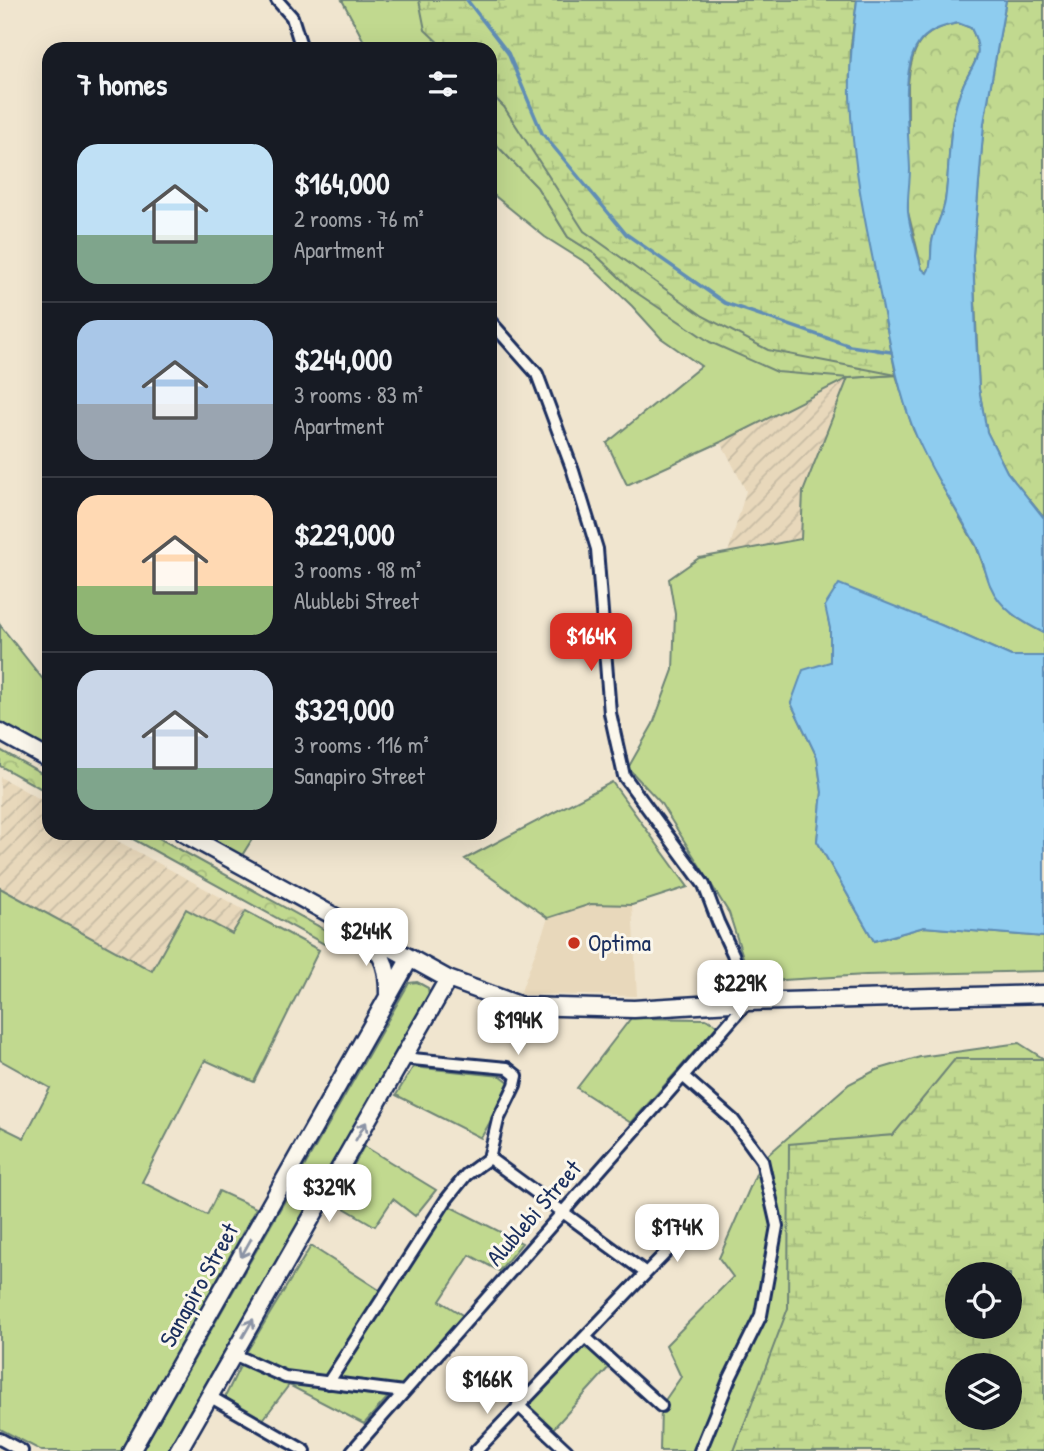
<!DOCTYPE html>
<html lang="en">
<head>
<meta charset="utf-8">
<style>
	:root { --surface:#171b24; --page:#20242c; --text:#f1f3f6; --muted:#9ea1a6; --line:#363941; --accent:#d93025 }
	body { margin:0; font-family:"Patrick Hand",sans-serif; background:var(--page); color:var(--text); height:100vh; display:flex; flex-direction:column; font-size:26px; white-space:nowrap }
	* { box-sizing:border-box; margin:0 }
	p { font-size:23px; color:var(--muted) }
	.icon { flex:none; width:38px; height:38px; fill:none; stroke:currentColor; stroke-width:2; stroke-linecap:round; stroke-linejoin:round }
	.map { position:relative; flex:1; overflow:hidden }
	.drawer { position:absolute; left:42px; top:42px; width:455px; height:798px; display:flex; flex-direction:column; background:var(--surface); border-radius:21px; box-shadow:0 7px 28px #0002 }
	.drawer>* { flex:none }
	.controls { position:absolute; left:945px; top:1262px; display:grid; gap:14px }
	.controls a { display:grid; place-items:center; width:77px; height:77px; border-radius:50%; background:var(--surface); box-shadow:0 7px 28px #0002; font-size:35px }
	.price { position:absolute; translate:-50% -60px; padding:0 16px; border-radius:14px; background:#fff; color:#222; font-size:23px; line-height:46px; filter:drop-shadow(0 2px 4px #0008) }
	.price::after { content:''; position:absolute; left:50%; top:42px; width:21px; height:16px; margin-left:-10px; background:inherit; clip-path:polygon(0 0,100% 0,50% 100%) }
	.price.on { background:var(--accent); color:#fff }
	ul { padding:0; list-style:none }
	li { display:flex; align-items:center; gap:21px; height:175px; padding:0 35px }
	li+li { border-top:2px solid var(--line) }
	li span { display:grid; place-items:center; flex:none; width:196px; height:140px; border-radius:21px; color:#555 }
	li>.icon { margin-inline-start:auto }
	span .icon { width:84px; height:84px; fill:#fffc; stroke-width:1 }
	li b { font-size:30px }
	h2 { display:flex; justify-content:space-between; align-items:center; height:84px; padding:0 35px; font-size:30px }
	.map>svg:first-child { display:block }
	.built { fill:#e8d8bb }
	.industrial { fill:url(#industrial-furrows) }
	.grass { fill:#c1d98f; stroke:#6e8476; stroke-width:2; fill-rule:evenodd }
	.forest { fill:url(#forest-crowns); stroke:#6e8476; stroke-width:2 }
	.wetland { fill:url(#wetland-marsh); stroke:#6e8476; stroke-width:2; fill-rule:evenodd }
	.water { fill:#8eccef; stroke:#608db5; stroke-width:2; fill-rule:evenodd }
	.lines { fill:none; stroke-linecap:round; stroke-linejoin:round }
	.stream { stroke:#608db5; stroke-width:3.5 }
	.street-casing { stroke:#1b2f5e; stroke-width:16 }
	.secondary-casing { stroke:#1b2f5e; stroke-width:21 }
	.street { stroke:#fbf7ec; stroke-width:10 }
	.secondary { stroke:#fbf7ec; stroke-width:16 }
	.oneway { stroke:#8b93a5 }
	.poi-dot { fill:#c8321e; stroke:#fbf7ec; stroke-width:2.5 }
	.labels { text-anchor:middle; stroke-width:6; stroke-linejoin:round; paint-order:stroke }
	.poi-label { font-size:24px; fill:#1b2f5e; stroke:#fbf7ec; text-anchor:start }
	.street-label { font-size:24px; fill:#1b2f5e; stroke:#fbf7ec }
</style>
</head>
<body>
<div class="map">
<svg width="1044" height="1451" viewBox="0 0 1044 1451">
	<defs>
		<pattern id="industrial-furrows" width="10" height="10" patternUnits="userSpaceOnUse" patternTransform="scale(1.75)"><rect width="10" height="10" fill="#e8d8bb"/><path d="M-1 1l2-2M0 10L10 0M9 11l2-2" fill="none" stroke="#c6baa3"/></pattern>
		<pattern id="forest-crowns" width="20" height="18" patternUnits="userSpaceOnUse" patternTransform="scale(1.75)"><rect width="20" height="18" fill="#c1d98f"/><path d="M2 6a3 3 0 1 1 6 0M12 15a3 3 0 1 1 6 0" fill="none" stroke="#a5bb7e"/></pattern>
		<pattern id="wetland-marsh" width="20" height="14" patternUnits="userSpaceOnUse" patternTransform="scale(1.75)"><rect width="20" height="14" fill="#c1d98f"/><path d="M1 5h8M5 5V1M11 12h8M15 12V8" fill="none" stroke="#a5bb7e"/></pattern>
	</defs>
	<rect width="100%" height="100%" fill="#f0e5cf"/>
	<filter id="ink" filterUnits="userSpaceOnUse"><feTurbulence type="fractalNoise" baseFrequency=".0143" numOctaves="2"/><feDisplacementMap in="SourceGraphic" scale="14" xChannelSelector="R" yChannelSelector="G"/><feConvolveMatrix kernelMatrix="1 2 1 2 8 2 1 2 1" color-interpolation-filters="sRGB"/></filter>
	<g filter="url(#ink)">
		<!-- built -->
		<path class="built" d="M591,904L632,905L637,996L520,994L548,918Z"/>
		<!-- industrial -->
		<path class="industrial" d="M849,378L803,492L801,539L728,553L746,491L721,442Z
			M0,777L49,804V833H103L246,911L233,934L152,971L0,888Z"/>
		<!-- grass -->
		<path class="grass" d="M342,0H476L450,49H368Z
			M490,138L537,187L568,237L595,254L634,291L849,378L896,375L913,429L938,479L976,546L991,586L1014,616L1044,633V656H1011L941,625L826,606L830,628V662L791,703L817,757L822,792L817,841L874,941L924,927L1044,937V971L866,975L751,982L729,913L660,802L628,768L653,724L673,670L675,614L669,579L699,558L801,539L803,492L848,378L721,442L627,485L607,443L701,366L661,338L632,306L588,264L545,237L490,192Z
			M0,625L49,687V751L0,725Z
			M612,782L688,887L632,905L591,904L548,918L465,859Z
			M198,833H256L241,857Z
			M0,888L152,971L186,909L232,934L246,911L319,950L254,1082L205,1060L142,1182L207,1215L219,1191L256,1208L124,1451H42L0,1429V1126L24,1138L50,1088L0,1060Z
			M417,982L428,988L429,995L167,1451H142L409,983Z
			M631,1018L706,1019L718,1025L631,1123L577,1088Z
			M1019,1043L1044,1059V1275L1010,1365H957V1418L1001,1451H660L661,1406L681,1377L666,1345L733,1277L719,1258L762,1160L849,1084L876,1070L920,1057ZM957,1274H1010V1326H957Z
			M413,1067L501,1076L509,1082L508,1090L481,1138L396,1095Z
			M364,1146L436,1190L415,1216L393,1199L375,1226L334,1202Z
			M447,1205L522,1243L499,1271L470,1255L440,1301L467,1318L405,1390L333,1381Z
			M311,1246L384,1293L329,1378L291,1373L246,1353Z
			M584,1342L611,1365L551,1431L524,1406Z
			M242,1362L289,1384L388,1397L364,1424L289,1385L262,1421L225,1397Z"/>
		<!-- forest -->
		<path class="forest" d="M476,0L886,324L896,375L849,378L777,372L710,342L634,291L595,254L568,237L537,187L490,138V49H450Z
			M1006,0H1044V518L1007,472L987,432L979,389L973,255L984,123Z
			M958,23L971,28C985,55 975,60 964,83C959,95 955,107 953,119C948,146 949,174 945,201C943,215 935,227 932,242C930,252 933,265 927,273L922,269L908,212V85C911,49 919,30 958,23Z
			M0,750L49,777V793L0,766Z
			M122,833H150L340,938L324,944Z"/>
		<!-- wetland -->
		<path class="wetland" d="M419,0H857L851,45L850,95L886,324L896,375L768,350L703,316L584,231L504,107L490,93V49H445L425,30Z
			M955,1059H1044V1451H734L788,1308L789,1144L893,1135ZM957,1274H1010V1326H957ZM957,1365H1010V1418H957Z"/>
		<!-- water -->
		<path class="water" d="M857,0H1006L984,123L973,255L976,337L979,389L987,432L1007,472L1044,518V633C1022,622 1000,609 990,585C985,572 982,557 976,545C955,506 929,469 913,428C897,387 890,343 881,299C867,232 852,164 850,95C849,63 853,32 857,0ZM958,23L971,28C985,55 975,61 964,83C959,95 955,107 953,120C948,147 949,174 945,201C943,215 934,228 932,242C930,252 933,265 927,273L922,269C917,251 910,231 908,212C907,197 910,183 910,169C909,137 900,72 917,46C926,31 942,26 958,23Z
			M839,584L941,625L1011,656H1044V937L924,927L874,941L817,841L822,792L817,757L791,703L803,670L830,662V628L825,606Z"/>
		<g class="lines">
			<!-- stream -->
			<path class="stream" d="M467,0L508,53L542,133L626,234L725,303L850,346L891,352"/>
			<defs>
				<path id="street" d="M277,0L292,17L302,49
					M683,1076L733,1120L762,1160L777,1226L761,1315L729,1380L700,1451
					M646,1273L685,1233
					M585,1337L661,1406
					M233,1354L285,1377L404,1392
					M328,1383L446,1200L466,1175L489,1158L498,1120L515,1085L517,1076L507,1068L402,1058
					M209,1396L305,1451
					M518,1405L567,1451
					M0,1439L22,1451
					M352,1451L683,1076L747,1002L733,954L718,922L704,885L624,776L610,713L597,549L573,471L537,374L490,321
					M476,1451L646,1273L489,1158"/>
				<path id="secondary" d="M0,732L49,759
					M183,833L448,979L522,1006L634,1009L747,1002L1044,994
					M368,939C385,957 388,970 388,994
					M131,1451L410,958
					M178,1451L448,979"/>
			</defs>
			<!-- street casing -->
			<use href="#street" class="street-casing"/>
			<!-- secondary casing -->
			<use href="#secondary" class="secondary-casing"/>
			<!-- street -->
			<use href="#street" class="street"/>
			<!-- secondary -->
			<use href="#secondary" class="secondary"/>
		</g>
		<!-- one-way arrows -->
		<defs><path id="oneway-shaft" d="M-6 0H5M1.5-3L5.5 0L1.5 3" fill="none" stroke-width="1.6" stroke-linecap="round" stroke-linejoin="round" transform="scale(1.75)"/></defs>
		<g class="oneway">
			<use href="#oneway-shaft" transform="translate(361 1131) rotate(-60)"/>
			<use href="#oneway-shaft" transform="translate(246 1248) rotate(119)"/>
			<use href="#oneway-shaft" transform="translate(248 1328) rotate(-60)"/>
		</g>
	</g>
	<!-- markers -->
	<circle class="poi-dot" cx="574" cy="943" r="7"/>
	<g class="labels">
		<!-- poi labels -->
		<g class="poi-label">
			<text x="588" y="951">Optima</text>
		</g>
		<!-- street labels -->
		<g class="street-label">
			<text transform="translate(534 1213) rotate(-49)" y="8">Alublebi Street</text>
			<text transform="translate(199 1285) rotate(-61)" y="8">Sanapiro Street</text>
		</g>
	</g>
</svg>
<div class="controls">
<a><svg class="icon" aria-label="locate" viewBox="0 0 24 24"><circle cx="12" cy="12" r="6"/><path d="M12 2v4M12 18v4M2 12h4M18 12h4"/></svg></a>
<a><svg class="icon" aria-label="layers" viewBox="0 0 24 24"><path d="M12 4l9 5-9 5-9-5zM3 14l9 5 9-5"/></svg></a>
</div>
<b class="price on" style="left:591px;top:673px">$164K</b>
<b class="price" style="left:366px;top:968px">$244K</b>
<b class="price" style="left:740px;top:1020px">$229K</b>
<b class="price" style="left:518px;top:1057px">$194K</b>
<b class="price" style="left:329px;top:1224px">$329K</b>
<b class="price" style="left:677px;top:1264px">$174K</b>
<b class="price" style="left:487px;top:1416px">$166K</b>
<section class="drawer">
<h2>7 homes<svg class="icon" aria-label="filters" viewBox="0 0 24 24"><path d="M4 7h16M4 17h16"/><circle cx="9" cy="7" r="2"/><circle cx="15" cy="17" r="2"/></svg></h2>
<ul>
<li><span style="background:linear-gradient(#bfe0f5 65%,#7fa58c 0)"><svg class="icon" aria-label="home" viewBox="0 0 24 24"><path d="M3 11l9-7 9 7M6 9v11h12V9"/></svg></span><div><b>$164,000</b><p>2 rooms · 76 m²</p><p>Apartment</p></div></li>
<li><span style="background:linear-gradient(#a9c7e8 60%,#9aa5b1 0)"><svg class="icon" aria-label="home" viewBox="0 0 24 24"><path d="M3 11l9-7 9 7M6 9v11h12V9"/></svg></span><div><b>$244,000</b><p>3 rooms · 83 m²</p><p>Apartment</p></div></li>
<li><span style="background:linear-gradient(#ffd9b3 65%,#8fb573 0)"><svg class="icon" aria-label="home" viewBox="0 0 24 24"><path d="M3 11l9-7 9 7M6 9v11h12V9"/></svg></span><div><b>$229,000</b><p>3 rooms · 98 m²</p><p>Alublebi Street</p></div></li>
<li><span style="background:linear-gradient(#c9d6e8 70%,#7fa58c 0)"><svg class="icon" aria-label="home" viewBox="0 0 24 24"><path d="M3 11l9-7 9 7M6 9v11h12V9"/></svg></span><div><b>$329,000</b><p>3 rooms · 116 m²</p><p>Sanapiro Street</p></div></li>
</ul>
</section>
</div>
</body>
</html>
